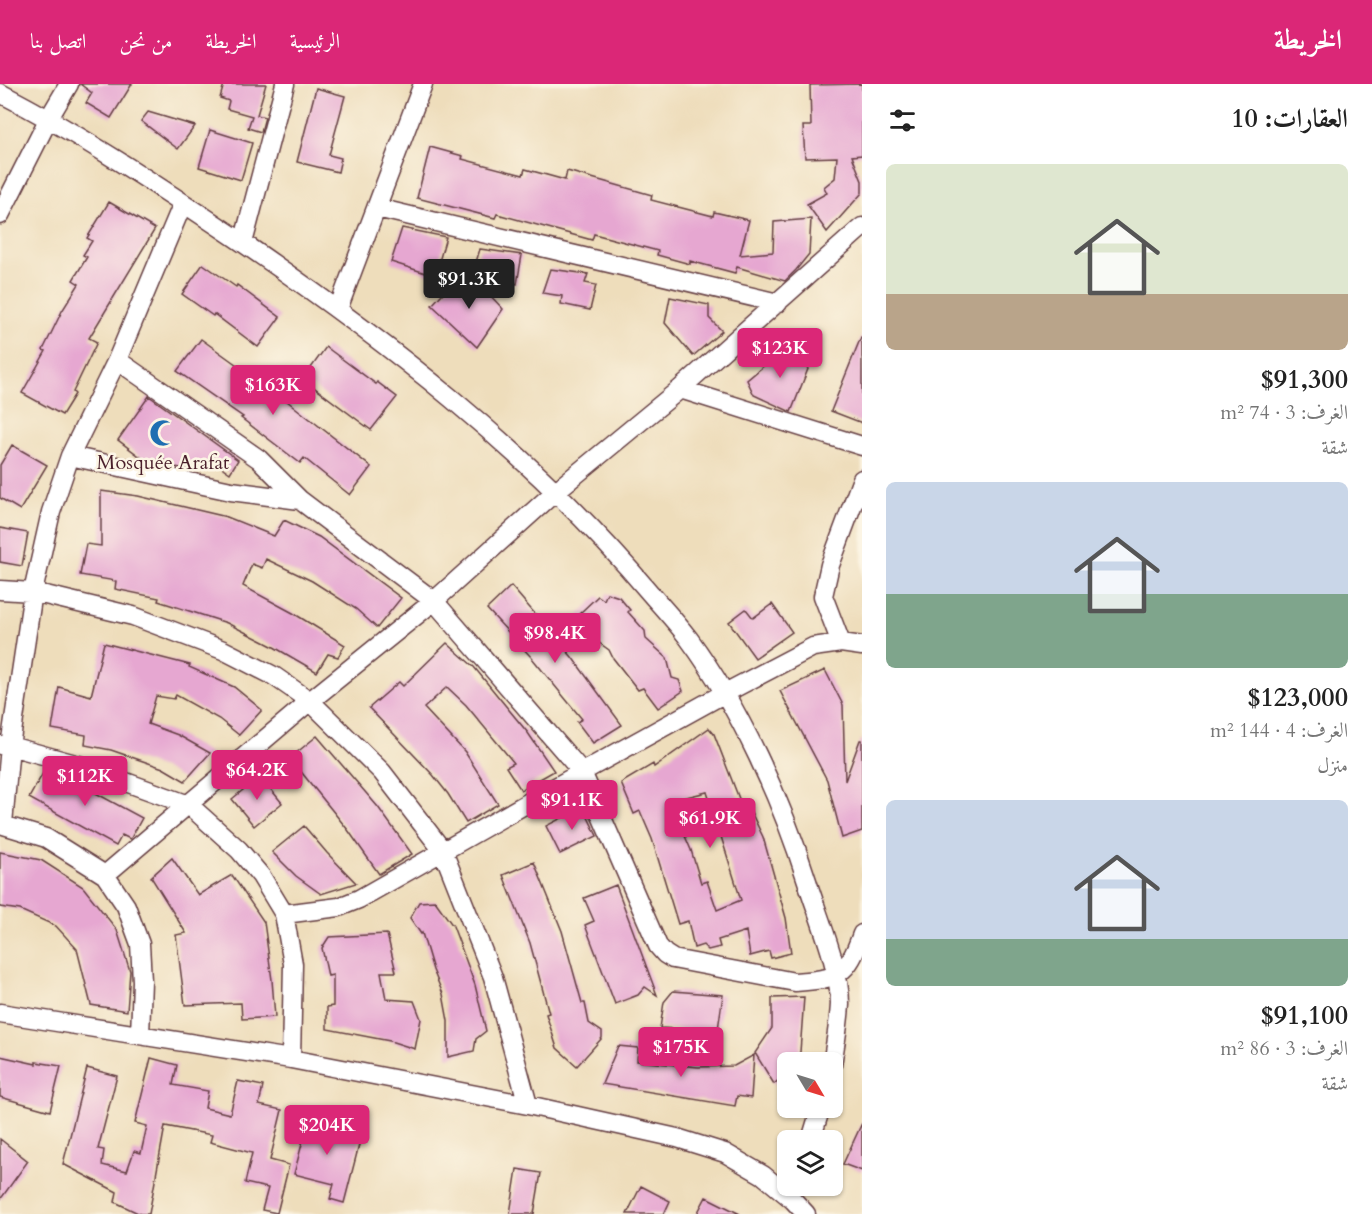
<!DOCTYPE html>
<html lang="ar">
<head>
<meta charset="utf-8">
<style>
	:root { --surface:#fff; --page:#f6f6f6; --text:#222; --muted:#767676; --accent:#db2777 }
	body { margin:0; font-family:Cardo,Amiri,serif; background:var(--page); color:var(--text); direction:rtl; height:100vh; display:flex; flex-direction:column; font-size:22px; white-space:nowrap }
	* { box-sizing:border-box; margin:0 }
	p { font-size:20px; color:var(--muted) }
	.icon { flex:none; width:33px; height:33px; fill:none; stroke:currentColor; stroke-width:2; stroke-linecap:round; stroke-linejoin:round }
	.map { position:relative; flex:1; overflow:hidden; direction:ltr }
	.drawer { display:flex; flex-direction:column; background:var(--surface); width:510px }
	.drawer>* { flex:none }
	.needle { width:39px; rotate:128deg }
	.tools { position:absolute; left:777px; top:968px; display:grid; gap:12px }
	.tools a { display:grid; place-items:center; width:66px; height:66px; border-radius:9px; background:var(--surface); box-shadow:0 2px 4px #0004; font-size:30px }
	.price { position:absolute; translate:-50% -51px; padding:0 14px; border-radius:6px; background:var(--accent); color:#fff; font-size:20px; line-height:39px; filter:drop-shadow(0 2px 3px #0008) }
	.price::after { content:''; position:absolute; left:50%; top:36px; width:18px; height:14px; margin-left:-9px; background:inherit; clip-path:polygon(0 0,100% 0,50% 100%) }
	.price.current { background:#222; color:#fff }
	ul { padding:0; list-style:none }
	li { display:grid; align-content:center; gap:12px; height:318px; padding:0 24px }
	li span { display:grid; place-items:center; height:186px; border-radius:9px; color:#555 }
	li>.icon { margin-inline-start:auto }
	span .icon { width:108px; height:108px; fill:#fffc; stroke-width:1 }
	li b { font-size:26px }
	h2 { display:flex; justify-content:space-between; align-items:center; height:72px; padding:0 24px; font-size:26px }
	header { display:flex; align-items:center; gap:36px; box-sizing:border-box; height:84px; padding:0 30px; background:var(--accent); color:#fff }
	header strong { font-size:28px }
	nav { display:flex; gap:33px; margin-inline-start:auto; font-size:21px }
	main { display:flex; flex:1; min-height:0 }
	.map>svg:first-child { display:block }
	.building { fill:#e6a7d1; fill-rule:evenodd }
	.lines { fill:none; stroke-linecap:round; stroke-linejoin:round }
	.street-casing { stroke:#633c41; stroke-width:21 }
	.street { stroke:#fff; stroke-width:18 }
	.labels { text-anchor:middle; stroke-width:5; stroke-linejoin:round; paint-order:stroke }
	.poi-label { font-size:20px; fill:#4a1f2b; stroke:#fcf5e5 }
</style>
</head>
<body>
<header>
<strong>الخريطة</strong>
<nav><a>الرئيسية</a><a>الخريطة</a><a>من نحن</a><a>اتصل بنا</a></nav>
</header>
<main>
<section class="drawer">
<h2>العقارات: 10<svg class="icon" aria-label="filters" viewBox="0 0 24 24"><path d="M4 7h16M4 17h16"/><circle cx="9" cy="7" r="2"/><circle cx="15" cy="17" r="2"/></svg></h2>
<ul>
<li><span style="background:linear-gradient(#dfe7d0 70%,#b9a48a 0)"><svg class="icon" aria-label="home" viewBox="0 0 24 24"><path d="M3 11l9-7 9 7M6 9v11h12V9"/></svg></span><div><b>$91,300</b><p>الغرف: 3 · 74 m²</p><p>شقة</p></div></li>
<li><span style="background:linear-gradient(#c9d6e8 60%,#7fa58c 0)"><svg class="icon" aria-label="home" viewBox="0 0 24 24"><path d="M3 11l9-7 9 7M6 9v11h12V9"/></svg></span><div><b>$123,000</b><p>الغرف: 4 · 144 m²</p><p>منزل</p></div></li>
<li><span style="background:linear-gradient(#c9d6e8 75%,#7fa58c 0)"><svg class="icon" aria-label="home" viewBox="0 0 24 24"><path d="M3 11l9-7 9 7M6 9v11h12V9"/></svg></span><div><b>$91,100</b><p>الغرف: 3 · 86 m²</p><p>شقة</p></div></li>
</ul>
</section>
<div class="map">
<svg width="862" height="1130" viewBox="0 0 862 1130">
	<rect width="100%" height="100%" fill="#fcf5e5"/>
	<filter id="ink" filterUnits="userSpaceOnUse"><feTurbulence type="fractalNoise" baseFrequency=".0167" numOctaves="2"/><feDisplacementMap in="SourceGraphic" scale="12" xChannelSelector="R" yChannelSelector="G"/><feConvolveMatrix kernelMatrix="1 2 1 2 8 2 1 2 1" color-interpolation-filters="sRGB"/></filter>
	<filter id="wash" filterUnits="userSpaceOnUse"><feTurbulence type="fractalNoise" baseFrequency=".008" numOctaves="4" result="noise"/><feDisplacementMap in="SourceGraphic" scale="24" xChannelSelector="R" yChannelSelector="G"/><feGaussianBlur stdDeviation="1.35" result="paint"/><feColorMatrix in="noise" values="0 0 0 0 0 0 0 0 0 0 0 0 0 0 0 0 0 1.4 0 .05"/><feComposite in="paint" operator="in"/></filter>
	<g filter="url(#wash)">
		<rect width="100%" height="100%" fill="#edb"/>
		<g id="blocks">
			<!-- building -->
			<path class="building" d="M80,0H132L111,34L86,19L92,9Z
				M224,0H266L257,31L265,33L261,48L248,44L252,32L227,25L229,17L220,14Z
				M862,0V71L852,72L862,97V109L827,148L807,120L827,109L824,103L835,94L837,73L805,74L803,42H811L810,1Z
				M316,4L345,12L329,71L341,74L338,88L297,78Z
				M148,28L195,42L178,65L141,37Z
				M210,46L252,59L241,96L199,83Z
				M430,63L463,72L462,75L523,91L525,85L565,96L567,87L652,111L651,116L713,132L714,128L749,136L740,171L773,168L774,138L811,135L809,170L796,186L785,197L737,183L735,189L690,177V180L657,171L658,167L594,150L592,156L497,130L495,134L417,114Z
				M109,118L155,145L89,254L97,258L73,308L75,310L62,331L22,309L46,267L43,266L62,227L79,200L73,196L87,173L83,171L92,157L87,154Z
				M402,144L446,153L435,192L391,178Z
				M480,165L522,171L517,200L473,188Z
				M203,180L236,203L237,201L280,233L258,263L214,230L213,232L182,210Z
				M550,185L588,190L585,199L596,201L590,226L561,220L562,212L542,209Z
				M472,192L503,225L477,263L432,221L452,199L467,209Z
				M670,213L709,221V234L722,247L693,272L665,239Z
				M861,253H862V339L831,327Z
				M201,255L287,317L371,383L350,411L304,374L300,379L241,334L243,333L177,287Z
				M792,258L808,285L791,328L754,311L747,296Z
				M326,263L376,300L377,298L397,313L371,346L303,295Z
				M149,312L238,376L230,389L210,375L198,387L175,383L160,374L154,379L146,377L118,356Z
				M12,361L47,381L20,426L0,414V381Z
				M101,407L138,412L227,433L274,452L284,436L319,453L401,514L377,544L356,525L312,497L266,475L262,484L252,480L243,502L293,529L345,561L338,573L328,570L317,588L274,563L227,539L158,517L159,514L115,505L116,497L80,491L86,460L101,462Z
				M0,444L28,449L22,482L0,478Z
				M511,502L572,573L622,641L593,659L577,638L582,635L532,574L487,525Z
				M607,509L619,513L630,526L628,528L645,547L646,555L667,574L672,594L679,596L683,607L658,624L643,604L638,606L613,574L609,566L591,553L593,547L579,530L598,512L604,516Z
				M772,520L792,548L755,574L729,538L746,525L753,534Z
				M104,559L190,581L189,583L234,603L262,626L239,651L219,635L176,611L174,615L156,612L148,640L178,651L210,669L185,697L163,684L111,666L85,661L86,651L52,645L59,603L91,612Z
				M447,559L474,583L505,621L528,649L554,687L521,706L506,683L514,679L466,621L447,603L424,624L465,668L498,720L466,739L448,710L433,691L369,624L399,598L403,602Z
				M825,586L843,621L845,697L860,656H862V747L842,754L827,696L780,607Z
				M709,644L714,650L745,730L751,728L763,753L786,834L791,869L771,874L769,867L750,872L746,847L718,856L720,863L708,866L703,861L694,864L688,837L678,840L652,755L640,727L634,730L621,699L653,680L654,683ZM707,708L741,816L717,826L707,797L701,799L691,766L670,717Z
				M317,652L378,723L412,770L379,790L348,746L290,674Z
				M46,684L53,686L142,734L131,754L130,755L122,751L116,762L29,714Z
				M260,692L282,719L254,742L232,715Z
				M583,723L597,752L560,770L546,742Z
				M304,742L327,769L356,799L321,810L296,792L272,768Z
				M0,768L41,776L83,803L117,846L130,887L127,927L91,921L77,865L56,842L20,826L0,823Z
				M172,774L198,811L232,791L264,838L272,896L275,933L242,935L241,919L185,921L176,851L186,849L151,793Z
				M534,778L562,847L582,919H585L589,939L602,948V954L577,982L557,964L546,930L549,929L530,859L503,791Z
				M616,801L657,911L645,903L638,911L615,920L585,841L594,837L584,814Z
				M435,817L453,842L465,874L475,901L486,947L476,955L474,967L448,973V937L443,910L433,886L422,849L421,850L410,834L419,818Z
				M387,850L396,888H381L386,915L414,917L421,935L415,965L390,957L327,945V923L333,922V891L328,892L322,864L329,853Z
				M673,907L723,911L717,952L693,946L660,944L664,918Z
				M804,913L800,968L795,978H788V988L774,1000L755,969L772,944V914Z
				M618,962L638,964L637,977L698,983L734,982L754,971L751,1014L737,1012L735,1022L602,1000Z
				M0,972L36,980V978L61,982L50,1027L0,1013Z
				M151,974L177,981L173,1001L208,1007L205,1024L230,1030L238,997L263,1002L259,1021L282,1026L270,1076L289,1081L277,1129L262,1126L268,1104L245,1099L252,1069L210,1058L212,1051L165,1042L149,1130H140L115,1118L117,1108L63,1080L87,984L117,992L98,1065L104,1066L102,1081L127,1087L134,1067L141,1069L147,1042L135,1039Z
				M310,1030L333,1035L330,1050L360,1057L344,1119L330,1115L334,1100L294,1090Z
				M862,1039V1087L843,1080Z
				M0,1055L28,1077L0,1116Z
				M517,1085L541,1089L534,1130H510Z
				M641,1102L670,1117L664,1130H627Z
				M706,1113L740,1130H697Z"/>
		</g>
	</g>
	<g filter="url(#ink)">
		<use href="#blocks" fill-opacity="0" stroke="#633c41" stroke-width="1.5"/>
		<g class="lines">
			<defs>
				<path id="street" d="M0,9C80,50 155,100 230,150C382,253 531,368 650,509C663,524 677,539 689,555C740,624 781,715 807,797C818,833 840,883 840,920C839,940 835,961 832,981
					M377,124L778,219
					M0,131L49,34L69,0
					M243,159L285,0
					M338,225L423,0
					M117,276L259,375L300,416
					M680,305L862,362
					M70,372L231,407L300,416L434,517L582,688L658,862L665,870L673,875L795,898C838,895 847,892 862,850
					M0,506L33,508L133,532L223,566L274,592L310,617L382,688L443,767L493,893L528,1021
					M841,559L823,512L830,481L862,395
					M0,661L10,662L79,681L189,721L239,766L261,792L284,830L293,880L291,975
					M0,740L46,754L105,791L126,822L140,860L142,897L140,951
					M3,740L10,662L33,508L51,428L70,372L117,276L183,119
					M105,791L310,617L434,517L556,407L680,305L862,143
					M284,830L339,823L359,815L582,688L725,609L813,563L841,559L862,562
					M0,929L291,975L528,1021L677,1054L725,1069L763,1091L793,1116L806,1130
					M811,1056L821,1023"/>
			</defs>
			<!-- street casing -->
			<use href="#street" class="street-casing"/>
			<!-- street -->
			<use href="#street" class="street"/>
		</g>
	</g>
	<!-- icons -->
	<defs>
		<symbol id="mosque-bare" viewBox="-9 -9 18 18"><path d="M3.5-4.9A6 6 0 1 0 3.5 4.9A5 5 0 1 1 3.5-4.9Z" fill="#1f6fb2" stroke="#fcf5e5" stroke-width="2.5" paint-order="stroke"/></symbol>
	</defs>
	<g fill-rule="evenodd">
		<use href="#mosque-bare" x="144" y="330" width="38" height="38"/>
	</g>
	<g class="labels">
		<!-- poi labels -->
		<g class="poi-label">
			<text x="163" y="385">Mosquée Arafat</text>
		</g>
	</g>
</svg>
<div class="tools">
<a><svg class="needle" viewBox="-14 -14 28 28"><path d="M0-13l5 13h-10z" fill="#e53935"/><path d="M0 13l5-13h-10z" fill="#767676"/></svg></a>
<a><svg class="icon" aria-label="layers" viewBox="0 0 24 24"><path d="M12 4l9 5-9 5-9-5zM3 14l9 5 9-5"/></svg></a>
</div>
<b class="price current" style="left:469px;top:226px">$91.3K</b>
<b class="price" style="left:780px;top:295px">$123K</b>
<b class="price" style="left:273px;top:332px">$163K</b>
<b class="price" style="left:555px;top:580px">$98.4K</b>
<b class="price" style="left:257px;top:717px">$64.2K</b>
<b class="price" style="left:85px;top:723px">$112K</b>
<b class="price" style="left:572px;top:747px">$91.1K</b>
<b class="price" style="left:710px;top:765px">$61.9K</b>
<b class="price" style="left:681px;top:994px">$175K</b>
<b class="price" style="left:327px;top:1072px">$204K</b>
</div>
</main>
</body>
</html>
